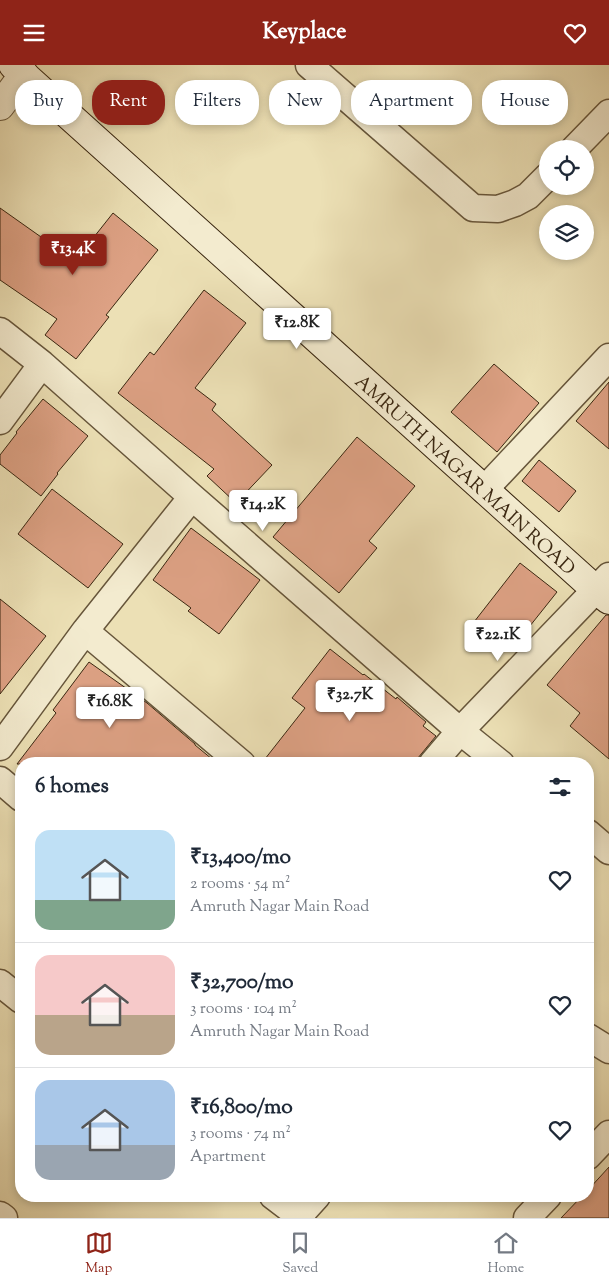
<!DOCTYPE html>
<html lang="en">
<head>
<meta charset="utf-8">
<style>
	:root { --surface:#fff; --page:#f2f2f3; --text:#1f2937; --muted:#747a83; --line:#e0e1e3; --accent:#8f2418 }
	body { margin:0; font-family:"Sorts Mill Goudy",serif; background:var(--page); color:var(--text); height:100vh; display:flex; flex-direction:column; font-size:19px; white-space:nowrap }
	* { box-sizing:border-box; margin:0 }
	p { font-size:16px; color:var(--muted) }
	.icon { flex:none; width:28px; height:28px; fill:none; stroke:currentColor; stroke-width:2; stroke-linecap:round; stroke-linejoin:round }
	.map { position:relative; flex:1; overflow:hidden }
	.sheet { position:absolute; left:15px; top:692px; width:579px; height:445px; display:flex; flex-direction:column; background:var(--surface); border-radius:20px; box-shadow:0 2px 8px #0003 }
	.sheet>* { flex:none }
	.top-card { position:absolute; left:15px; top:15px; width:580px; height:45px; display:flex; gap:10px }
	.fabs { position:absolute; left:539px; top:75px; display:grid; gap:10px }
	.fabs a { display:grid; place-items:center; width:55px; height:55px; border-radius:50%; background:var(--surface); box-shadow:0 2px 8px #0003; font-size:25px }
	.price { position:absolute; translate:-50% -42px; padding:0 11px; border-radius:5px; background:#fff; color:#222; font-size:16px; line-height:32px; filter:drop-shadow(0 1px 2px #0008) }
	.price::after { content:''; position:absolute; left:50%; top:30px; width:15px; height:11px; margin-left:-8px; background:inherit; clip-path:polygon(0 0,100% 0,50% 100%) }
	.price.current { background:var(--accent); color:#fff }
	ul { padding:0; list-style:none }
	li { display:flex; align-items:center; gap:15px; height:125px; padding:0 20px }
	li+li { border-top:1px solid var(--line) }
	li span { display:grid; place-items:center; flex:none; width:140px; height:100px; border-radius:15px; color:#555 }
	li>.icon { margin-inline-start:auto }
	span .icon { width:60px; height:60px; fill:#fffc; stroke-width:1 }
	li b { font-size:21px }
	h2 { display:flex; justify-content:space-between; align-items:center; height:60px; padding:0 20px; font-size:21px }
	.pill { padding:0 18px; border-radius:20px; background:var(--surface); box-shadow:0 2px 8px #0003; font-size:18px; line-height:45px }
	.pill.current { background:var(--accent); color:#fff }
	header { display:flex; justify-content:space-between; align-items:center; height:65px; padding:0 20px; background:var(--accent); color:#fff; font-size:22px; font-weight:800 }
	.menu { display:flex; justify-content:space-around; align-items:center; height:70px; border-top:1px solid var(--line); background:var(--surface); font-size:14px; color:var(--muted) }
	.menu a { display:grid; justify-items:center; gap:2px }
	.menu .current { color:var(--accent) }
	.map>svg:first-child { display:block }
	.building { fill:#dda184; stroke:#3a2711 }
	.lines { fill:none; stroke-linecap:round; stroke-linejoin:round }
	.minor-casing { stroke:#66553a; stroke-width:29 }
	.tertiary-casing { stroke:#66553a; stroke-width:30 }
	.secondary-casing { stroke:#3a2711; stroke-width:30 }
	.minor { stroke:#f3ebcf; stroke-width:26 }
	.tertiary { stroke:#f3ebcf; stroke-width:28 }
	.secondary { stroke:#f3ebcf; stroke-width:28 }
	.labels { text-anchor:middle; stroke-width:4; stroke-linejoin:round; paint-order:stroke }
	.street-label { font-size:19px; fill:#3a2711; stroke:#f3ebcf }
</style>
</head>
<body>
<header><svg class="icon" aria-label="menu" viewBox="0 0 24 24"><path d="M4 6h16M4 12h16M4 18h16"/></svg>Keyplace<svg class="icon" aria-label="heart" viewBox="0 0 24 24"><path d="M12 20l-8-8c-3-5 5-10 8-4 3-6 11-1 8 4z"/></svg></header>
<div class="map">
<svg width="609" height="1153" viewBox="0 0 609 1153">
	<rect width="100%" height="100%" fill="#ece0b5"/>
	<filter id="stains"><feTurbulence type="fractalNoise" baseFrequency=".004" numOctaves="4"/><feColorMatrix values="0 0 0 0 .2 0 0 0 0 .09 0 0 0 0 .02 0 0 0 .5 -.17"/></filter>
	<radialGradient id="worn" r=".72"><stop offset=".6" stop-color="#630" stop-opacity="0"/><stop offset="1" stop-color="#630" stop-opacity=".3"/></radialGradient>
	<!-- building -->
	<path class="building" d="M0,143L75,196L113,148L158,185L106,250L109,252L76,294L45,270L57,254L0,215Z
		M204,225L246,258L195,323L216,339L212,345L272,400L236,438L207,411L214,404L118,328L150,287L154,290Z
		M494,299L539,338L497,387L451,347Z
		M609,317V384L576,356Z
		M43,334L88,371L57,408L58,409L41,431L0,399V390L17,368L16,367Z
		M357,372L415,421L369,476L377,483L339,528L273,472Z
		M539,395L576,426L559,447L522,416Z
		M52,424L123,479L88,523L18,469Z
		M191,463L260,515L219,569L188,546L191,543L153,515Z
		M520,498L557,527L510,586L474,557Z
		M0,534L46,571L0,629Z
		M606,550H609V694L570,661L580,648L547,620Z
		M330,584L363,610L364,609L396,634L397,632L426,657L423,661L436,671L413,699H261L305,643L292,633Z
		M89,597L147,638L195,679V680L218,699H17L56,648L53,645Z
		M609,1102V1153H561L582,1131H588V1125Z"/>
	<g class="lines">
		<defs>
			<path id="minor" d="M309,0L473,143L498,144L515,138L528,131L548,111
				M574,84L609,48
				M0,266L42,299L192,432L460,666L501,699
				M0,356L42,299
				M484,425L609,292
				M85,566L242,699
				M0,682L85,566L192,432
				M432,699L460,666L609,511
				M0,715L21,733
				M588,768L609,786
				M0,918L21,935
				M588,972L609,985
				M588,1091L609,1069
				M273,1131L302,1153
				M0,1150L4,1153
				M299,1151L317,1131
				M527,1153L548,1131"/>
			<path id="tertiary" d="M0,41L24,9"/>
			<path id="secondary" d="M13,0L596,525L609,535"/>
		</defs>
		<!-- minor casing -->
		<use href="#minor" class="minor-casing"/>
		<!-- tertiary casing -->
		<use href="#tertiary" class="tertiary-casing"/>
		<!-- secondary casing -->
		<use href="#secondary" class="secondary-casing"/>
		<!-- minor -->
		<use href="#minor" class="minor"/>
		<!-- tertiary -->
		<use href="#tertiary" class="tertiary"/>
		<!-- secondary -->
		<use href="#secondary" class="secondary"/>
	</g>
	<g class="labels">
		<!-- street labels -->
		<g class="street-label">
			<text transform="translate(466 409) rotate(42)" y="7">AMRUTH NAGAR MAIN ROAD</text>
		</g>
	</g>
	<rect width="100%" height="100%" filter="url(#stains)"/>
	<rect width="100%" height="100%" fill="url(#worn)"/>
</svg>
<div class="fabs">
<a><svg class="icon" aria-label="locate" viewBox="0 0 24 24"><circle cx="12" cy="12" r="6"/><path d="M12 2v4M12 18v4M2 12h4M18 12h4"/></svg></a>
<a><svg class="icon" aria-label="layers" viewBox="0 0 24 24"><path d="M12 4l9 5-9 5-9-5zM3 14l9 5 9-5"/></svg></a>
</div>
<b class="price current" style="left:73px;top:211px">₹13.4K</b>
<b class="price" style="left:297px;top:285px">₹12.8K</b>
<b class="price" style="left:263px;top:467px">₹14.2K</b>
<b class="price" style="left:498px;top:597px">₹22.1K</b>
<b class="price" style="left:350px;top:657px">₹32.7K</b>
<b class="price" style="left:110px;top:664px">₹16.8K</b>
<div class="top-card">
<a class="pill">Buy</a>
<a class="pill current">Rent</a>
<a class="pill">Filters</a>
<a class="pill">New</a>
<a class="pill">Apartment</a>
<a class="pill">House</a>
</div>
<section class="sheet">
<h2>6 homes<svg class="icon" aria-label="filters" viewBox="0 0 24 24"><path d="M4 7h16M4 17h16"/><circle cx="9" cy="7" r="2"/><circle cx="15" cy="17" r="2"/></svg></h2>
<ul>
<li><span style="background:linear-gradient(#bfe0f5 70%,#7fa58c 0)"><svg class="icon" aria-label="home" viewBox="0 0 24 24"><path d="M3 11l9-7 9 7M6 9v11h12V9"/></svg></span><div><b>₹13,400/mo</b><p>2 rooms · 54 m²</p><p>Amruth Nagar Main Road</p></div><svg class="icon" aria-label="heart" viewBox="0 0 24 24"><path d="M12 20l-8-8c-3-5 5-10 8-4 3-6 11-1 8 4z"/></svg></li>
<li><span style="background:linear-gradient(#f6c9c9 60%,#b9a48a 0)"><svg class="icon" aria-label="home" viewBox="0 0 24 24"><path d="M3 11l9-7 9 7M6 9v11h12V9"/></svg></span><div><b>₹32,700/mo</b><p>3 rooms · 104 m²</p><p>Amruth Nagar Main Road</p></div><svg class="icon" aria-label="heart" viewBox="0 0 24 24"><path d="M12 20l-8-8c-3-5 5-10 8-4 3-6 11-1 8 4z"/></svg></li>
<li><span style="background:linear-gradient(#a9c7e8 65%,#9aa5b1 0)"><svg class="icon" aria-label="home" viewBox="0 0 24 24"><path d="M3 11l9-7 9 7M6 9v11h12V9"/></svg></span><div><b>₹16,800/mo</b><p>3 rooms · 74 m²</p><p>Apartment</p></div><svg class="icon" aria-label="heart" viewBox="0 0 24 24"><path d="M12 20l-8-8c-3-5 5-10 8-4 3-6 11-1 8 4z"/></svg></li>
</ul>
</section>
</div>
<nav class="menu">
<a class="current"><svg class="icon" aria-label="map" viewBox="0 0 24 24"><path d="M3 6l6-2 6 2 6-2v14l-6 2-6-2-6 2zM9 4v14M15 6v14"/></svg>Map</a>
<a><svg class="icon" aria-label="saved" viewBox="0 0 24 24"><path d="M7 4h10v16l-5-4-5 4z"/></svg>Saved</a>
<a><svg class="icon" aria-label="home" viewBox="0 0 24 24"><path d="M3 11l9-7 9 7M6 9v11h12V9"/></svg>Home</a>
</nav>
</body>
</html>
